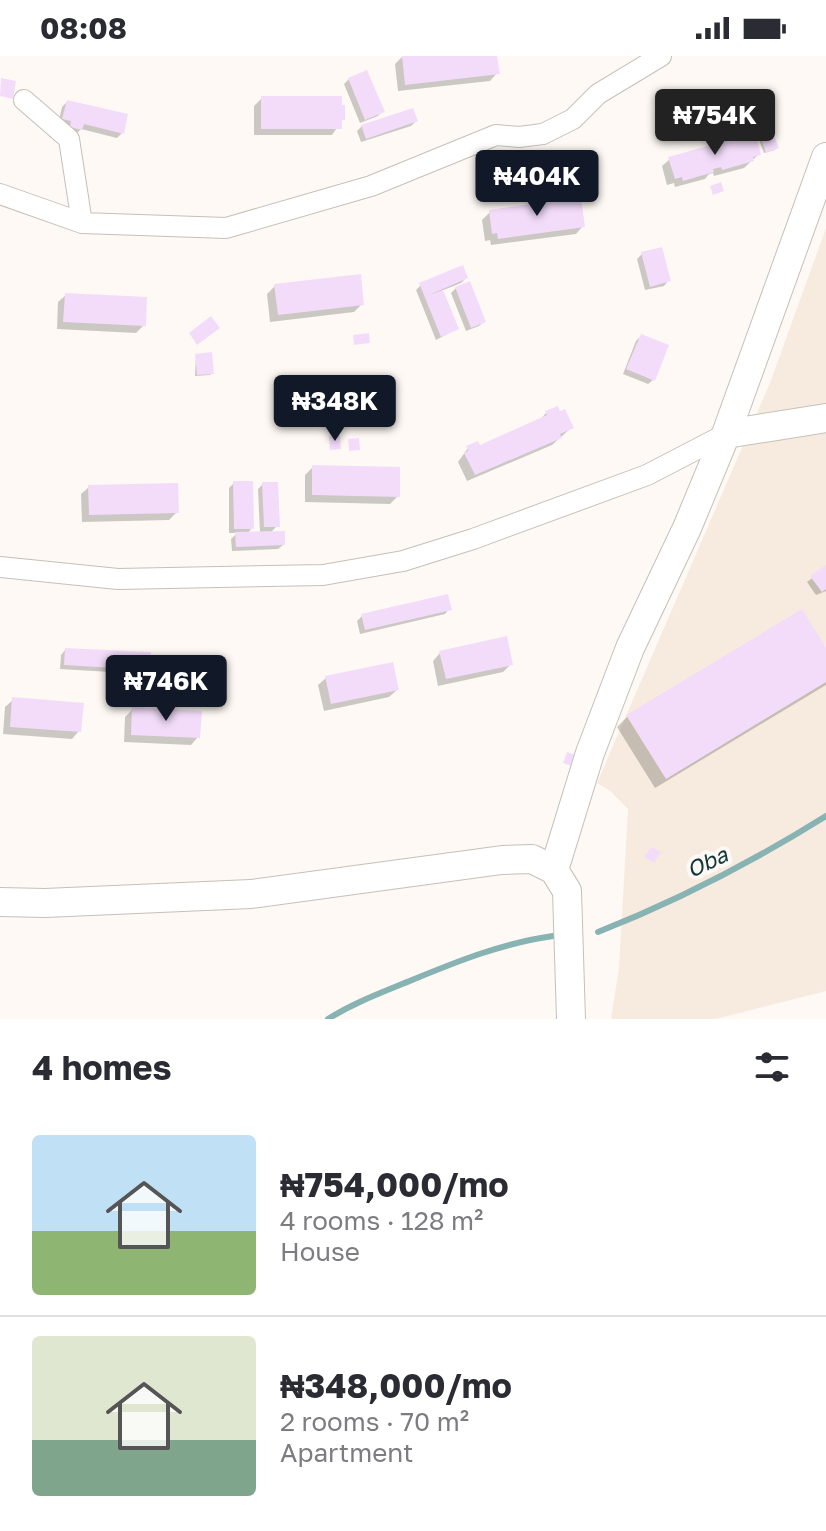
<!DOCTYPE html>
<html lang="en">
<head>
<meta charset="utf-8">
<style>
	:root { --surface:#fff; --page:#f2f2f3; --text:#2b2b33; --muted:#7c7c81; --line:#e1e1e2; --accent:#111827 }
	body { margin:0; font-family:"Golos Text",sans-serif; background:var(--page); color:var(--text); height:100vh; display:flex; flex-direction:column; font-size:30px; white-space:nowrap }
	* { box-sizing:border-box; margin:0 }
	p { font-size:26px; color:var(--muted) }
	.icon { flex:none; width:44px; height:44px; fill:none; stroke:currentColor; stroke-width:2; stroke-linecap:round; stroke-linejoin:round }
	.map { position:relative; height:963px; overflow:hidden }
	.drawer { display:flex; flex-direction:column; background:var(--surface); flex:1 }
	.drawer>* { flex:none }
	.price { position:absolute; translate:-50% -68px; padding:0 18px; border-radius:8px; background:var(--accent); color:#fff; font-size:26px; line-height:52px; filter:drop-shadow(0 2px 4px #0008) }
	.price::after { content:''; position:absolute; left:50%; top:48px; width:24px; height:18px; margin-left:-12px; background:inherit; clip-path:polygon(0 0,100% 0,50% 100%) }
	.price.selected { background:#222; color:#fff }
	ul { padding:0; list-style:none }
	li { display:flex; align-items:center; gap:24px; height:200px; padding:0 32px }
	li+li { border-top:2px solid var(--line) }
	li span { display:grid; place-items:center; flex:none; width:224px; height:160px; border-radius:8px; color:#555 }
	li>.icon { margin-inline-start:auto }
	span .icon { width:96px; height:96px; fill:#fffc; stroke-width:1 }
	li b { font-size:34px }
	h2 { display:flex; justify-content:space-between; align-items:center; height:96px; padding:0 32px; font-size:34px }
	.status { display:flex; justify-content:space-between; align-items:center; height:56px; padding:0 40px; background:var(--surface); direction:ltr }
	.status svg { height:22px; fill:currentColor }
	.map>svg:first-child { display:block }
	.built { fill:#f7ebdf }
	.shadow { fill:#0003 }
	.lines { fill:none; stroke-linecap:round; stroke-linejoin:round }
	.stream { stroke:#87b3b3; stroke-width:6 }
	.building { fill:#f3dcfa }
	.street-casing { stroke:#c5c0b9; stroke-width:22 }
	.secondary-casing { stroke:#c5c0b9; stroke-width:30 }
	.street { stroke:#fff; stroke-width:20 }
	.secondary { stroke:#fff; stroke-width:28 }
	.labels { text-anchor:middle; stroke-width:8; stroke-linejoin:round; paint-order:stroke }
	.water-label { font-size:22px; font-style:italic; fill:#0d3839; stroke:#fef9f4 }
</style>
</head>
<body>
<div class="status"><b>08:08</b><svg viewBox="0 0 49 12"><path d="M0 12V9h3v3zM5 12V6h3v6zM10 12V3h3v9zM15 12V0h3v12zM26 1h20v11H26zM47 4h2v5h-2z"/></svg></div>
<div class="map">
<svg width="826" height="963" viewBox="0 0 826 963">
	<rect width="100%" height="100%" fill="#fef9f4"/>
	<!-- built -->
	<path class="built" d="M826,172V935L716,963H611L619,912L628,753L609,734L597,727L770,327Z"/>
	<!-- shadow -->
	<path class="shadow" d="M403,0H495L497,17L490,25L398,35L395,8Z
		M349,23L382,55L378,60L360,67L344,28Z
		M262,42L343,63L332,79H254V50Z
		M67,46L122,77L117,82L81,73L76,78L58,68L62,51Z
		M416,65L411,70L361,86L357,75L362,70Z
		M759,76L775,94L764,97L757,78Z
		M759,98L744,112L714,120L713,117L709,118L705,123L675,131L674,127L667,129L662,110L670,103Z
		M490,156L583,170L576,178L491,189L490,184L485,185L482,164Z
		M642,198L668,225L664,230L645,234L637,203Z
		M466,222L461,227L441,235L457,273L436,284L416,234L421,229Z
		M275,230L362,248L354,256L270,266L267,238Z
		M456,232L484,266L479,270L466,275L451,237Z
		M66,239L144,269L136,277L57,273L58,246Z
		M641,280L653,324L648,328L623,318L636,285Z
		M196,300L212,317L210,319L195,320Z
		M546,357L571,372L552,389L467,425L458,406L468,392H479L539,365Z
		M313,411L398,440L390,448L305,446V419Z
		M234,427L252,472L247,478L260,477L258,433L263,428L277,470L270,477L283,489L278,493L232,495L231,483L237,477H229V432Z
		M89,431L177,456L169,464L82,466L81,438Z
		M826,512V535L816,539L807,526Z
		M449,553L445,558L360,578L357,565L362,560Z
		M65,594L148,613L143,618L60,613L61,599Z
		M826,596V629L655,732L617,671L628,660Z
		M440,597L511,608L503,616L438,630L433,605Z
		M326,622L397,634L389,641L324,655L318,629Z
		M13,644L79,675L72,683L3,678L5,651Z
		M133,653L198,681L191,689L124,686L125,661Z"/>
	<g class="lines">
		<!-- stream -->
		<path class="stream" d="M598,876C677,845 754,805 826,760
			M328,963C355,946 383,936 412,924C458,905 503,887 553,880"/>
	</g>
	<!-- building -->
	<path class="building" d="M402,0H497L500,18L405,29Z
		M367,14L385,56L365,64L348,22Z
		M1,22L16,25L13,43L0,40Z
		M261,40H342V49H345V64H342V73H261Z
		M67,44L128,58L124,78L84,68L82,74L70,71L71,65L62,63Z
		M413,52L418,65L366,83L361,69Z
		M770,70L779,92L766,97L758,74Z
		M755,77L761,99L753,101L754,105L722,114L721,111L713,113L714,116L683,125L682,121L675,123L668,101Z
		M721,126L724,135L713,139L710,130Z
		M581,141L585,171L498,183L497,177L492,178L489,154Z
		M662,191L671,225L650,231L641,196Z
		M463,209L468,222L429,239L443,234L459,273L441,281L419,227Z
		M361,218L364,249L278,259L274,228Z
		M470,225L486,266L471,272L455,231Z
		M65,237L147,241L146,270L63,266Z
		M211,260L220,272L197,289L189,277Z
		M369,277L370,287L354,289L353,279Z
		M641,278L669,289L655,325L626,313Z
		M212,296L214,318L197,319L195,298Z
		M558,350L560,355L565,353L574,372L560,378L562,382L475,419L464,397L468,395L466,390L478,385L480,389L547,359L545,355Z
		M329,380H340L341,393L330,394Z
		M359,382L360,394L349,395L348,383Z
		M312,409L400,411V441L312,439Z
		M233,425H253L254,473H234Z
		M262,426H278L280,471H264Z
		M178,427L179,457L89,459L88,429Z
		M285,475V489L236,491L235,476Z
		M826,509V533L822,536L810,520Z
		M448,538L452,554L365,574L361,558Z
		M802,553L826,592V626L666,723L626,659Z
		M507,580L513,609L446,623L439,595Z
		M65,592L151,596L150,614L64,609Z
		M393,606L399,634L331,648L325,620Z
		M12,641L84,647L81,676L10,671Z
		M132,651L202,655L200,682L131,679Z
		M567,696L578,700L574,711L563,707Z
		M651,791L661,796L654,807L644,801Z"/>
	<g class="lines">
		<defs>
			<path id="street" d="M24,44L69,83L82,167
				M0,138L82,167L226,172L371,130L496,79L519,81L543,78L573,63L598,38L661,0
				M0,511L118,523L323,519L403,505L473,483L647,419L726,378"/>
			<path id="secondary" d="M726,378L826,362
				M554,814L590,697L630,592L687,472L726,378L826,101
				M0,846L45,847L251,838L502,804L532,803L554,814L567,835L571,963"/>
		</defs>
		<!-- street casing -->
		<use href="#street" class="street-casing"/>
		<!-- secondary casing -->
		<use href="#secondary" class="secondary-casing"/>
		<!-- street -->
		<use href="#street" class="street"/>
		<!-- secondary -->
		<use href="#secondary" class="secondary"/>
	</g>
	<g class="labels">
		<!-- water labels -->
		<g class="water-label">
			<text transform="translate(707 806) rotate(-25)" y="8">Oba</text>
		</g>
	</g>
</svg>
<b class="price selected" style="left:715px;top:101px">₦754K</b>
<b class="price" style="left:537px;top:162px">₦404K</b>
<b class="price" style="left:335px;top:387px">₦348K</b>
<b class="price" style="left:166px;top:667px">₦746K</b>
</div>
<section class="drawer">
<h2>4 homes<svg class="icon" aria-label="filters" viewBox="0 0 24 24"><path d="M4 7h16M4 17h16"/><circle cx="9" cy="7" r="2"/><circle cx="15" cy="17" r="2"/></svg></h2>
<ul>
<li><span style="background:linear-gradient(#bfe0f5 60%,#8fb573 0)"><svg class="icon" aria-label="home" viewBox="0 0 24 24"><path d="M3 11l9-7 9 7M6 9v11h12V9"/></svg></span><div><b>₦754,000/mo</b><p>4 rooms · 128 m²</p><p>House</p></div></li>
<li><span style="background:linear-gradient(#dfe7d0 65%,#7fa58c 0)"><svg class="icon" aria-label="home" viewBox="0 0 24 24"><path d="M3 11l9-7 9 7M6 9v11h12V9"/></svg></span><div><b>₦348,000/mo</b><p>2 rooms · 70 m²</p><p>Apartment</p></div></li>
</ul>
</section>
</body>
</html>
